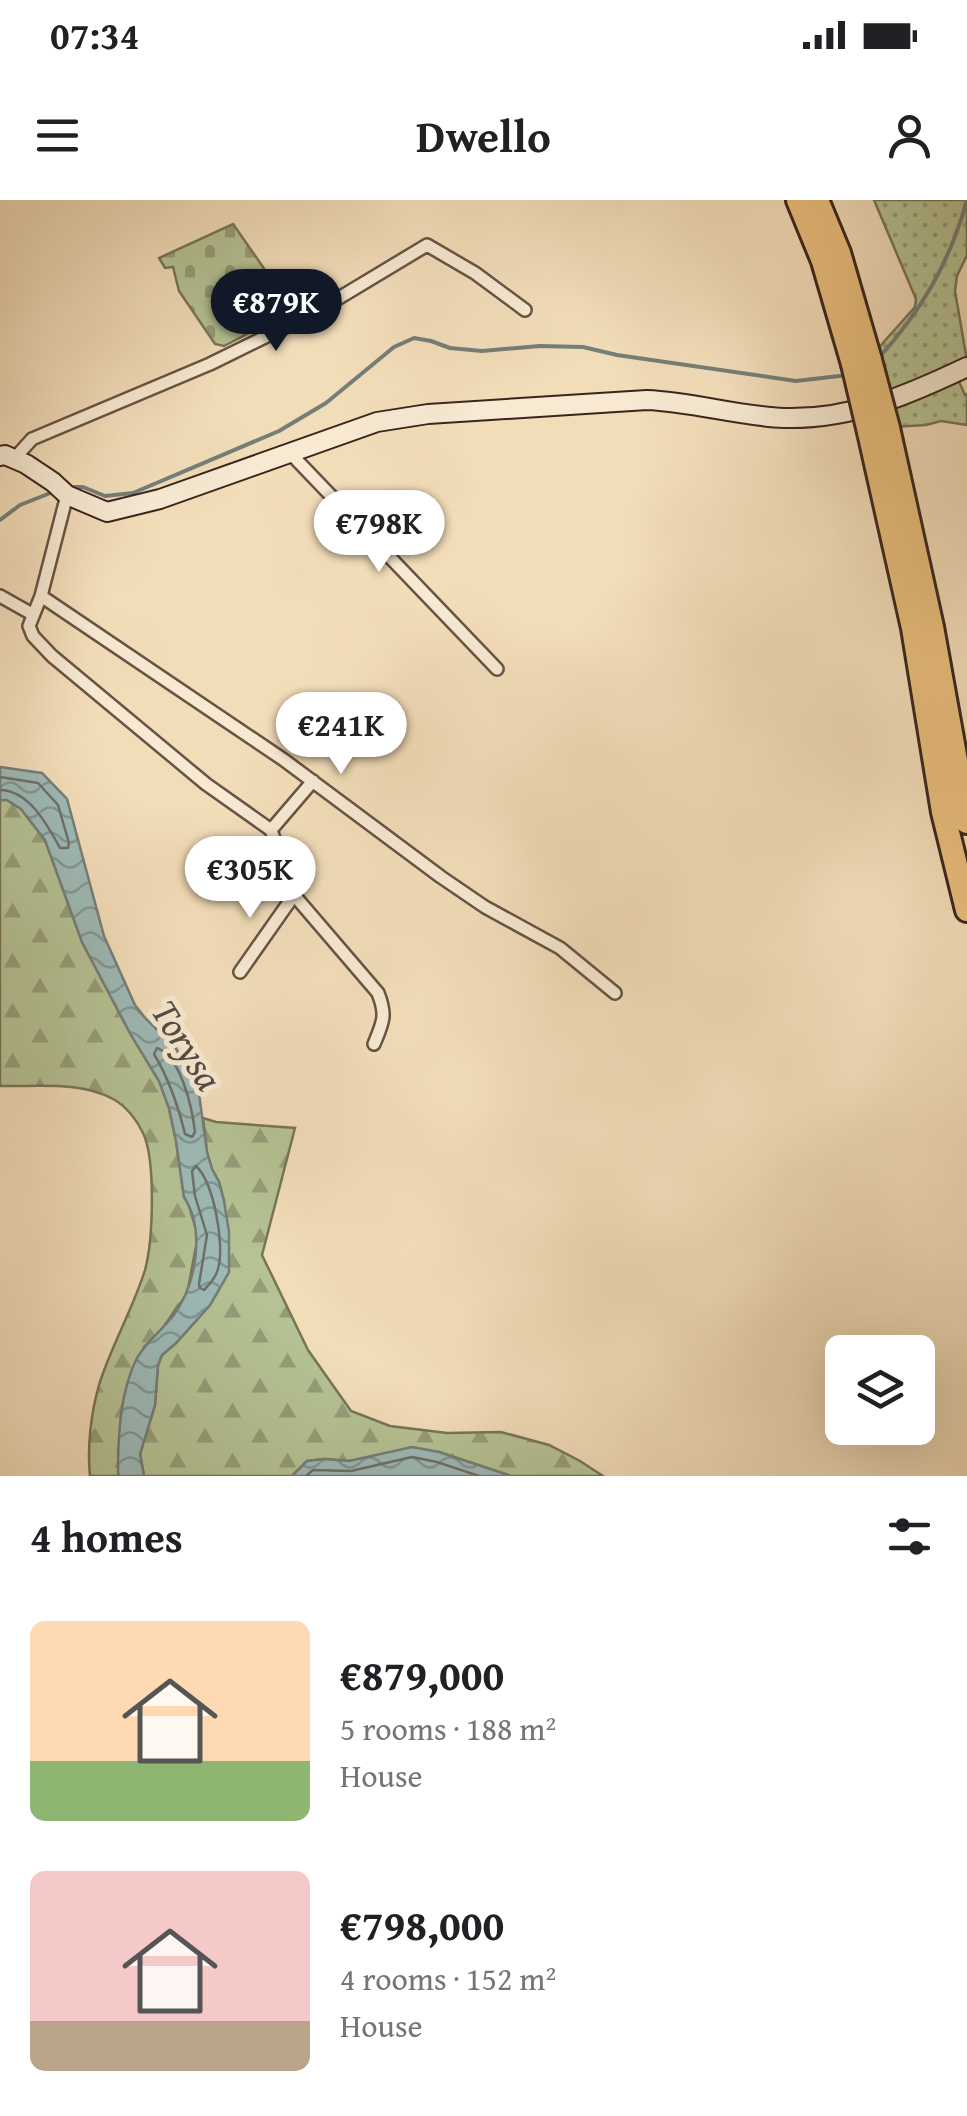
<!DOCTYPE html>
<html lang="en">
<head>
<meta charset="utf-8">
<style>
	:root { --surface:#fff; --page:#f2f2f2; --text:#202124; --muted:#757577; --accent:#111827 }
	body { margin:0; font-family:"Gentium Book Plus",serif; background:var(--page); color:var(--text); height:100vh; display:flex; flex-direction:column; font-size:38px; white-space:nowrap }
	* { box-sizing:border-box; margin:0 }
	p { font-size:32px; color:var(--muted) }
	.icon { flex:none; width:55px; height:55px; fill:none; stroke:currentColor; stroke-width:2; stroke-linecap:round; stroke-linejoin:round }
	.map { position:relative; height:1276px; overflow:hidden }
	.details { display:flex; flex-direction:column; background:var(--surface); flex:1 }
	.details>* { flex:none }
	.buttons { position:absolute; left:825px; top:1135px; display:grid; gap:20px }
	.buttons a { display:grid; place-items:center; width:110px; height:110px; border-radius:15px; background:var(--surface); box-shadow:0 10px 40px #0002; font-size:50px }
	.price { position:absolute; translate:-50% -85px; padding:0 22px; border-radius:35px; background:#fff; color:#222; font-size:32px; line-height:65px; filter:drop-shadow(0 2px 5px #0008) }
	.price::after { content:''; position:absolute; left:50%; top:60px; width:30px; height:22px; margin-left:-15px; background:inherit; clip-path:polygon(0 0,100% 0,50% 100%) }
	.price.selected { background:var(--accent); color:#fff }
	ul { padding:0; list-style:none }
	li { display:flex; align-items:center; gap:30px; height:250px; padding:0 30px }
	li span { display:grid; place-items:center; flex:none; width:280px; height:200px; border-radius:15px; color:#555 }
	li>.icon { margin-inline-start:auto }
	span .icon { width:120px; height:120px; fill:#fffc; stroke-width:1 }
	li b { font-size:42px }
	h2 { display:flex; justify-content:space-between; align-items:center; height:120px; padding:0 30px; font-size:42px }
	.status { display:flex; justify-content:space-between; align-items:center; height:70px; padding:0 50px; background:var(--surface); direction:ltr }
	.status svg { height:28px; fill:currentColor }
	header { display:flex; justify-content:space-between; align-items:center; height:130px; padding:0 30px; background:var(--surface); font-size:45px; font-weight:700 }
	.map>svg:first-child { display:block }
	.grass { fill:url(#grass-dots); stroke:#787458; stroke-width:2.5 }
	.forest { fill:url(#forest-firs); stroke:#787458; stroke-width:2.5 }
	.cemetery { fill:url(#cemetery-stones); stroke:#787458; stroke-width:2.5 }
	.water { fill:url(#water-waves); stroke:#757e79; stroke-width:2.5 }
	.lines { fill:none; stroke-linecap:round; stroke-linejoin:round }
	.shore { stroke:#6c706a; stroke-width:2.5 }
	.stream { stroke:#757e79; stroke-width:4 }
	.street-casing { stroke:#685344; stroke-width:16 }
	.secondary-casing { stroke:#3a251d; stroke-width:22 }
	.highway-casing { stroke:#3a251d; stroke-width:28 }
	.street { stroke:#f7e9d2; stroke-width:11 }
	.secondary { stroke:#f7e9d2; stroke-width:18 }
	.highway { stroke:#e9be7c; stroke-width:22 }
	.highway-bridge-casing { stroke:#3a251d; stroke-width:28; stroke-linecap:butt }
	.highway-bridge { stroke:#e9be7c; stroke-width:22 }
	.labels { text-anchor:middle; stroke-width:10; stroke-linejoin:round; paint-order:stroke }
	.water-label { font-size:38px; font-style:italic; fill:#534a44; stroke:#f7e9d2 }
</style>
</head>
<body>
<div class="status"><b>07:34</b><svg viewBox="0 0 49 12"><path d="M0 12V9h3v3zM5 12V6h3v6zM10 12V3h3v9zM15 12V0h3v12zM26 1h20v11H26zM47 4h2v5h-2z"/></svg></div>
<header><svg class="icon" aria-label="menu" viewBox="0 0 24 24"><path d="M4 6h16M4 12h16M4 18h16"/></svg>Dwello<svg class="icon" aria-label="person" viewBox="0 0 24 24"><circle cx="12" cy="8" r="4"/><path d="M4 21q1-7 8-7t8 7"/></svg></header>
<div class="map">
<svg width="967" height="1276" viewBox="0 0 967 1276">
	<defs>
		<pattern id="grass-dots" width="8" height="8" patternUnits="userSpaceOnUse" patternTransform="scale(2.5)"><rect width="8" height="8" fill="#b5c294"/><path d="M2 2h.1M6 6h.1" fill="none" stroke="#949d78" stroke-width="1.8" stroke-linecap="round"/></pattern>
		<pattern id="forest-firs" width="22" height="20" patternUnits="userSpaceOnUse" patternTransform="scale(2.5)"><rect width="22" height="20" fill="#b5c294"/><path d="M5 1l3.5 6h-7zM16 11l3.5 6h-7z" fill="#949d78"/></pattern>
		<pattern id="cemetery-stones" width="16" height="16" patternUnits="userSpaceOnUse" patternTransform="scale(2.5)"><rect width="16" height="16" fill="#b5c294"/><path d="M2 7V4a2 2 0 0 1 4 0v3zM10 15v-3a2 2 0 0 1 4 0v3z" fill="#949d78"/></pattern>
		<pattern id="water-waves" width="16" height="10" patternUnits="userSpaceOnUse" patternTransform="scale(2.5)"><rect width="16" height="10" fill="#9dbab7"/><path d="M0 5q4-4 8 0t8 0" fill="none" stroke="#819794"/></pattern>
	</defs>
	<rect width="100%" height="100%" fill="#f2ddb9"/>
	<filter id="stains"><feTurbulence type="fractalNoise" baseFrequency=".002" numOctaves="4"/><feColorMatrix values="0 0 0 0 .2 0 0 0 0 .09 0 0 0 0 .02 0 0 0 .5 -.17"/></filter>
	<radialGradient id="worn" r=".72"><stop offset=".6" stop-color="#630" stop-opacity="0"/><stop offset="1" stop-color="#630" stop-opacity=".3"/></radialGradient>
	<!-- grass -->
	<path class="grass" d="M874,0H967V55L957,76L955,91L967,161L885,198L873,154L915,107L916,99Z
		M957,177L965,195L967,194V225L941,221L926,225L892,227L881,214Z"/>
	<!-- forest -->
	<path class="forest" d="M0,600H7L21,609L45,640L82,742L131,835L159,881L169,908L176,941L184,997L188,1003L198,1036L187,1094L159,1133L144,1147L118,1250L119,1276H90C87,1247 91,1213 99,1185C111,1146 133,1109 145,1070C153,1041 156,960 143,933C137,920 126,906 113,899C80,881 37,887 0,886Z
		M203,918L216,922L295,928L262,1055L308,1150L351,1211L390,1226L447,1233L501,1232L549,1245L580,1261L603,1276H511L439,1252L349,1261L325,1259L307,1261L292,1276H144L140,1254L155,1205L158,1165L162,1155L176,1143L210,1105L229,1072L224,1001L219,982L212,969L207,952Z"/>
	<!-- cemetery -->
	<path class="cemetery" d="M233,24L293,110L224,146L215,144L179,91L173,67L165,68L159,58Z"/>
	<!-- water -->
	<path class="water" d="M0,567L42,573L67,599L104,736L135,805L146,819L176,848L199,894L207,952L212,969L219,982L224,1001L229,1032V1072L210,1105L176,1143L162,1155L158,1165L155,1205L140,1254L144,1276H119L118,1273C118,1236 120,1191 137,1158C146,1142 162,1130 173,1116C196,1085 206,1031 184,997L176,941L169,908L159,881L131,835L82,742L45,640L21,609L7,600H0Z
		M412,1247L439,1252L511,1276H292L307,1261L325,1259L349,1261Z"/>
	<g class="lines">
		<!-- shore -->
		<path class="shore" d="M0,577L38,583L58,605L69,643L68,648H60C48,626 29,590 0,590
			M157,848C181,857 192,907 195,932L192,937L185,934C178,905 169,879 154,854Z
			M196,966C214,983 225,1045 218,1069C216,1077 209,1085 204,1090L200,1088L199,1084L207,1035L195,996L192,971Z
			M306,1276L313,1270L351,1271L412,1257L437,1262L479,1276"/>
		<!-- stream -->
		<path class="stream" d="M877,160C922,110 949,64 967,0
			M67,287H83L105,296L133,293L279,231L326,203L394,147L414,138L431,141L450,148L482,151L540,146L583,147L617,155L796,181L848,175
			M0,320L20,305L53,292"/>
		<defs>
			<path id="street" d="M290,253L497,469
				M14,259L32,239L210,164L314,113L427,45L475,73L525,110
				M67,295L41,396L29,426L33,436L52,456L206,584L271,630L294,695L378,793C387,816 383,822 374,844
				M0,396L32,414
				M41,396L284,560L441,677L485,707L560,748L615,793
				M271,630L313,581
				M240,772L294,695"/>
			<path id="secondary" d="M0,256L5,255L26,264L53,282L67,295L107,312L160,299L377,222L428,214L647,200C693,202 738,216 784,218C851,220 908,195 967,167"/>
			<path id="highway" d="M798,0L823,61L853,164
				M817,0L839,53L870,160
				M888,228L932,427L967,622
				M869,232L913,428L943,612L967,710"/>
		</defs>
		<!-- street casing -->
		<use href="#street" class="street-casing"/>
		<!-- secondary casing -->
		<use href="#secondary" class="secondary-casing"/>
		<!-- highway casing -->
		<use href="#highway" class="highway-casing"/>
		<!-- street -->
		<use href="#street" class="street"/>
		<!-- secondary -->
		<use href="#secondary" class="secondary"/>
		<!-- highway -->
		<use href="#highway" class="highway"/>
		<defs>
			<path id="highway-bridge" d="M870,160L888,228
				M853,164L869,232"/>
		</defs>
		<!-- highway-bridge casing -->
		<use href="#highway-bridge" class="highway-bridge-casing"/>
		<!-- highway-bridge -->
		<use href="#highway-bridge" class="highway-bridge"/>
	</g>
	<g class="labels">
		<!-- water labels -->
		<g class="water-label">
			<text transform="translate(187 845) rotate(58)" y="13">Torysa</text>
		</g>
	</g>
	<rect width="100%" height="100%" filter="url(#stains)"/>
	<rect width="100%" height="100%" fill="url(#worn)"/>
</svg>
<div class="buttons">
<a><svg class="icon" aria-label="layers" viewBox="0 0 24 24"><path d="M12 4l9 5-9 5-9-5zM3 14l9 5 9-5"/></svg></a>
</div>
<b class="price selected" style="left:276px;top:154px">€879K</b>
<b class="price" style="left:379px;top:375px">€798K</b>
<b class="price" style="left:341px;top:577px">€241K</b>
<b class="price" style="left:250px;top:721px">€305K</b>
</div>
<section class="details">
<h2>4 homes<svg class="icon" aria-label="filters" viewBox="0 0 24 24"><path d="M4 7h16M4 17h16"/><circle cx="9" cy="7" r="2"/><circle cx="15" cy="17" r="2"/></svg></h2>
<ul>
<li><span style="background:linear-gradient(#ffd9b3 70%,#8fb573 0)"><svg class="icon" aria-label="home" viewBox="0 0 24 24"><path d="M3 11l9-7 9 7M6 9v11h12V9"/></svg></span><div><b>€879,000</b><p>5 rooms · 188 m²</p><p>House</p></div></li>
<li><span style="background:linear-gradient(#f6c9c9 75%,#b9a48a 0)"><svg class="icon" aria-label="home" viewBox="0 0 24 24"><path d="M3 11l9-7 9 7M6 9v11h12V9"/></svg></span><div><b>€798,000</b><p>4 rooms · 152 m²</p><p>House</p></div></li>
</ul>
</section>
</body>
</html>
